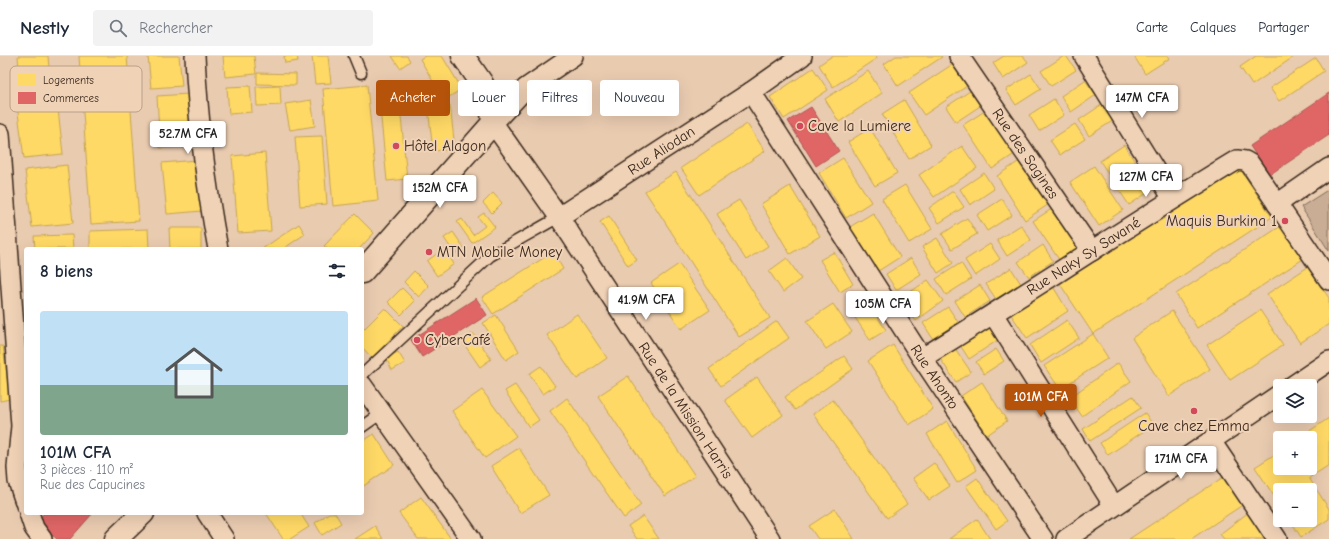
<!DOCTYPE html>
<html lang="fr">
<head>
<meta charset="utf-8">
<style>
	:root { --surface:#fff; --page:#f2f2f3; --text:#1f2937; --muted:#747a83; --line:#e0e1e3; --accent:#b45309 }
	body { margin:0; font-family:"Comic Neue",sans-serif; background:var(--page); color:var(--text); height:100vh; display:flex; flex-direction:column; font-size:15px; white-space:nowrap }
	* { box-sizing:border-box; margin:0 }
	p { font-size:13px; color:var(--muted) }
	.icon { flex:none; width:22px; height:22px; fill:none; stroke:currentColor; stroke-width:2; stroke-linecap:round; stroke-linejoin:round }
	.map { position:relative; flex:1; overflow:hidden }
	.drawer { position:absolute; left:24px; top:191px; width:340px; height:268px; display:flex; flex-direction:column; background:var(--surface); border-radius:4px; box-shadow:0 4px 16px #0002 }
	.drawer>* { flex:none }
	.banner { position:absolute; left:376px; top:24px; width:380px; height:36px; display:flex; gap:8px }
	.buttons { position:absolute; left:1273px; top:323px; display:grid; gap:8px }
	.buttons a { display:grid; place-items:center; width:44px; height:44px; border-radius:4px; background:var(--surface); box-shadow:0 4px 16px #0002; font-size:20px }
	.price { position:absolute; translate:-50% -34px; padding:0 9px; border-radius:4px; background:#fff; color:#222; font-size:13px; line-height:26px; filter:drop-shadow(0 1px 2px #0008) }
	.price::after { content:''; position:absolute; left:50%; top:24px; width:12px; height:9px; margin-left:-6px; background:inherit; clip-path:polygon(0 0,100% 0,50% 100%) }
	.price.on { background:var(--accent); color:#fff }
	ul { padding:0; list-style:none }
	li { display:grid; align-content:center; gap:8px; height:212px; padding:0 16px }
	li span { display:grid; place-items:center; height:124px; border-radius:4px; color:#555 }
	li>.icon { margin-inline-start:auto }
	span .icon { width:72px; height:72px; fill:#fffc; stroke-width:1 }
	li b { font-size:17px }
	h2 { display:flex; justify-content:space-between; align-items:center; height:48px; padding:0 16px; font-size:17px }
	.chip { padding:0 14px; border-radius:4px; background:var(--surface); box-shadow:0 4px 16px #0002; font-size:14px; line-height:36px }
	.chip.on { background:var(--accent); color:#fff }
	header { display:flex; align-items:center; gap:24px; box-sizing:border-box; height:56px; padding:0 20px; background:var(--surface); border-bottom:1px solid var(--line) }
	header strong { font-size:19px }
	nav { display:flex; gap:22px; margin-inline-start:auto; font-size:14px }
	.search { width:280px; height:36px; background:var(--page); display:flex; align-items:center; gap:10px; box-sizing:border-box; padding:0 14px; border-radius:4px; color:var(--muted); font-size:15px }
	.map>svg:first-child { display:block }
	.green { fill:#c9ae95; stroke:#826c5a }
	.homes { fill:#ffd966; stroke:#c4a450 }
	.shops { fill:#e06666; stroke:#ae5450 }
	.lines { fill:none; stroke-linecap:round; stroke-linejoin:round }
	.service-casing { stroke:#3b2a1e; stroke-width:13 }
	.minor-casing { stroke:#3b2a1e; stroke-width:22 }
	.tertiary-casing { stroke:#3b2a1e; stroke-width:25 }
	.service { stroke:#f0d2b6; stroke-width:10 }
	.minor { stroke:#f0d2b6; stroke-width:19 }
	.tertiary { stroke:#f0d2b6; stroke-width:22 }
	.poi-dot { fill:#d1495b; stroke:#f0d2b6; stroke-width:1.5 }
	.labels { text-anchor:middle; stroke-width:4; stroke-linejoin:round; paint-order:stroke }
	.poi-label { font-size:15px; fill:#3b2a1e; stroke:#f0d2b6; text-anchor:start }
	.street-label { font-size:15px; fill:#3b2a1e; stroke:#f0d2b6 }
	.key { fill:#f0d2b6; stroke:#baa088; stroke-width:1 }
	.key-label { font-size:11px; fill:#3b2a1e }
</style>
</head>
<body>
<header>
<strong>Nestly</strong>
<div class="search"><svg class="icon" aria-label="search" viewBox="0 0 24 24"><circle cx="10" cy="10" r="6"/><path d="M15 15l6 6"/></svg>Rechercher</div>
<nav><a>Carte</a><a>Calques</a><a>Partager</a></nav>
</header>
<div class="map">
<svg width="1329" height="483" viewBox="0 0 1329 483">
	<rect width="100%" height="100%" fill="#e9cbb0"/>
	<filter id="ink" filterUnits="userSpaceOnUse"><feTurbulence type="fractalNoise" baseFrequency=".025" numOctaves="2"/><feDisplacementMap in="SourceGraphic" scale="8" xChannelSelector="R" yChannelSelector="G"/><feConvolveMatrix kernelMatrix="1 2 1 2 8 2 1 2 1" color-interpolation-filters="sRGB"/></filter>
	<g filter="url(#ink)">
		<!-- green -->
		<path class="green" d="M1329,133V195L1301,151Z"/>
		<!-- homes -->
		<path class="homes" d="M18,0H48L51,37L21,39Z
			M79,0H127L139,165L91,168Z
			M148,0H179L182,30L151,32Z
			M223,0H254L256,18L225,21Z
			M284,0H297L298,5L285,7Z
			M312,0H328L331,27L315,28Z
			M392,0H407L410,5L400,12Z
			M425,0H442L462,33L444,44L420,3Z
			M832,0H876L877,2L833,31L819,9Z
			M896,0H941L942,1L898,30L884,8Z
			M1004,0H1023L1028,6L1003,23L993,7Z
			M1064,0H1066L1076,14L1051,30L1041,15Z
			M1134,0H1168L1170,2L1145,18Z
			M1256,0H1295L1252,29L1240,11Z
			M1316,2L1324,15L1279,45L1270,32Z
			M953,8L967,30L924,59L909,37Z
			M813,12L828,34L784,63L770,41Z
			M868,15L882,37L839,66L825,43Z
			M257,17L296,18V29L257,28Z
			M1031,18L1041,33L1016,49L1006,34Z
			M1085,24L1096,39L1071,56L1061,40Z
			M367,29L378,145L333,150L323,33Z
			M398,29L407,123L387,125L378,31Z
			M250,30L252,56L229,58L227,31Z
			M280,30L281,49L257,50L256,31Z
			M970,35L980,50L956,66L946,51Z
			M189,38L191,91L160,92L157,40Z
			M1054,43L1064,59L1039,75L1029,59Z
			M57,44L63,98L24,102L17,49Z
			M311,44L315,70L290,74L285,48Z
			M904,44L931,89L909,103L882,58Z
			M1103,48L1114,64L1089,80L1079,64Z
			M450,49L455,93L433,95L428,51Z
			M988,53L1016,97L992,113L963,69Z
			M747,68L765,95L699,139L681,112Z
			M1075,68L1085,83L1060,99L1050,84Z
			M870,72L897,117L875,130L848,86Z
			M322,80L327,148L300,150L295,81Z
			M1124,89L1153,133L1129,149L1100,105Z
			M962,90L977,112L934,141L919,119Z
			M265,97L271,175L238,177L232,100Z
			M843,102L871,146L846,162L819,117Z
			M197,104L202,155L167,158L162,107Z
			M1021,104L1049,148L1025,164L997,120Z
			M67,109L73,167L32,171L25,114Z
			M1094,110L1123,154L1099,170L1070,126Z
			M1239,111L1272,161L1093,278L1060,228Z
			M676,116L770,262L739,281L645,135Z
			M984,117L994,133L970,149L960,133Z
			M905,129L932,173L909,187L882,143Z
			M790,130L820,180L790,198L761,148Z
			M953,135L964,151L939,167L929,152Z
			M493,137L502,147L492,157L483,147Z
			M1002,143L1012,159L987,175L977,159Z
			M739,144L768,190L746,204L717,158Z
			M1058,149L1086,193L1062,208L1033,165Z
			M484,157L495,171L472,187L457,166L462,163L473,179L485,170L478,161Z
			M873,157L900,201L875,217L848,172Z
			M355,158L374,177L359,193H328L324,190Z
			M609,160L637,204L628,210L600,166Z
			M967,162L977,178L952,193L942,178Z
			M299,168L305,178L283,193H262Z
			M1021,169L1031,184L1007,200L997,184Z
			M1281,170L1303,203L1197,272L1176,238Z
			M169,172H201V193H170Z
			M148,173L149,193H90V175Z
			M453,176L464,192L455,198L444,182Z
			M72,179L73,193H35L34,180Z
			M937,182L953,207L938,217L922,191Z
			M990,188L1000,203L975,220L965,204Z
			M1043,189L1053,205L1029,221L1018,206Z
			M444,193L454,208L437,220L427,205Z
			M553,196L563,213L493,258L482,241Z
			M834,196L853,228L840,236L820,204Z
			M787,202L801,223L783,236L769,215Z
			M911,202L921,218L896,234L886,218Z
			M961,207L971,223L946,239L936,223Z
			M679,208L710,254L681,273L651,227Z
			M1308,211L1329,242V268L1300,287L1267,238Z
			M1011,212L1021,228L996,243L986,228Z
			M414,215L429,230L419,241L404,226Z
			M928,224L943,245L916,265L900,243Z
			M980,229L990,245L965,261L955,245Z
			M1052,229L1068,255L1027,282L1010,257Z
			M402,232L415,245L401,259L388,246Z
			M868,246L886,274L870,284L852,257Z
			M833,248L852,276L826,293L807,265Z
			M948,251L958,266L933,283L923,267Z
			M385,252L403,270L372,302L362,291V275Z
			M1260,254L1283,289L1230,324L1207,289Z
			M1172,255L1210,313L1169,340L1132,282Z
			M577,258L607,302L577,323L547,279Z
			M496,259L519,295L506,304L483,267Z
			M1067,264L1079,282L1041,307L1030,289Z
			M777,265L789,282L721,330L709,313Z
			M989,270L998,284L969,303L960,289Z
			M473,277L491,303L480,311L462,285Z
			M1093,278L1108,302L1060,333L1044,310Z
			M893,289L933,353L909,369L868,305Z
			M0,290H3L10,343L0,345Z
			M954,291L971,316L956,326L939,301Z
			M996,293L1004,305L984,318L976,306Z
			M398,296L405,307L392,314L386,302Z
			M844,300L853,313L795,354L785,341Z
			M1118,307L1131,325L1082,360L1069,342Z
			M541,310L555,330L543,338L529,318Z
			M628,320L695,420L665,440L598,340Z
			M757,321L783,359L752,382L725,344Z
			M982,326L1007,365L987,379L961,340Z
			M515,329L539,364L529,371L505,335Z
			M482,334L516,380L485,402L452,355Z
			M1133,340L1141,352L1090,385L1083,373Z
			M567,342L641,449L624,462L550,355Z
			M833,344L907,448L887,462L813,358Z
			M1145,357L1153,369L1108,399L1100,387Z
			M1329,362V409L1309,422L1329,453V463L1301,481L1290,464H1310V434H1280V449L1255,411L1280,395V412H1310V382H1299Z
			M947,365L977,414L957,427L927,378Z
			M374,378L394,409L362,431V386Z
			M519,392L549,439L520,457L491,410Z
			M934,407L950,430L929,444L913,422Z
			M1225,420L1244,448L1191,483H1129Z
			M977,422L1007,465L996,473L966,430Z
			M421,441L451,483H418L399,457Z
			M835,453L854,483H818L809,470Z
			M1249,456L1269,483H1224L1220,478Z
			M266,457H300L309,471L290,483H283Z
			M329,457H335L341,467L322,479L315,467Z
			M643,460L659,483H637L628,470Z
			M977,463L990,483H949Z
			M375,470L383,483H355Z"/>
		<!-- shops -->
		<path class="shops" d="M1329,37V79L1269,119L1250,90Z
			M811,51L839,95L816,110L788,65Z
			M476,242L487,259L422,301L411,284Z
			M44,457H93L70,483H57L37,466Z"/>
		<g class="lines">
			<defs>
				<path id="service" d="M354,0L361,17
					M362,319L490,200L559,161
					M362,371L382,357"/>
				<g id="minor">
					<path d="M195,0C198,65 206,129 218,193"/>
					<path id="s1" d="M573,0L526,32L493,67L559,161L770,483"/>
					<path id="s2" d="M959,0L1092,195"/>
					<path d="M1084,0L1173,143"/>
					<path id="s3" d="M751,36L922,302L1043,483"/>
					<path d="M0,78L21,370L17,411L18,425L26,449"/>
					<path d="M1277,148L1329,112"/>
					<path id="s4" d="M559,161L751,36L802,0"/>
					<path d="M993,258L1114,450"/>
					<path id="s5" d="M922,302C1028,237 1131,168 1237,104L1245,105L1250,108L1329,224"/>
					<path d="M362,329L471,483"/>
					<path d="M1292,330L1329,305"/>
					<path d="M1211,385L1277,483"/>
					<path d="M29,457L34,472L42,483"/>
					<path d="M207,457L224,483"/>
					<path d="M1066,483L1280,338"/>
				</g>
				<path id="tertiary" d="M362,216L493,67L491,45L481,26L463,0
					M116,483L143,457"/>
			</defs>
			<!-- service casing -->
			<use href="#service" class="service-casing"/>
			<!-- minor casing -->
			<use href="#minor" class="minor-casing"/>
			<!-- tertiary casing -->
			<use href="#tertiary" class="tertiary-casing"/>
			<!-- service -->
			<use href="#service" class="service"/>
			<!-- minor -->
			<use href="#minor" class="minor"/>
			<!-- tertiary -->
			<use href="#tertiary" class="tertiary"/>
		</g>
	</g>
	<!-- markers -->
	<g class="poi-dot">
		<circle cx="800" cy="70" r="4"/>
		<circle cx="396" cy="90" r="4"/>
		<circle cx="1285" cy="165" r="4"/>
		<circle cx="429" cy="196" r="4"/>
		<circle cx="417" cy="284" r="4"/>
		<circle cx="1194" cy="355" r="4"/>
	</g>
	<g class="labels">
		<!-- poi labels -->
		<g class="poi-label">
			<text x="808" y="75">Cave la Lumiere</text>
			<text x="404" y="95">Hôtel Alagon</text>
			<text x="1277" y="170" text-anchor="end">Maquis Burkina 1</text>
			<text x="437" y="201">MTN Mobile Money</text>
			<text x="425" y="289">CyberCafé</text>
			<text x="1194" y="375" text-anchor="middle">Cave chez Emma</text>
		</g>
		<!-- street labels -->
		<g class="street-label">
			<text dy="5" stroke="none"><textPath href="#s4" startOffset="122">Rue Aliodan</textPath></text>
			<text dy="5" stroke="none"><textPath href="#s2" startOffset="118">Rue des Sagines</textPath></text>
			<text dy="5" stroke="none"><textPath href="#s5" startOffset="191">Rue Naky Sy Savané</textPath></text>
			<text dy="5" stroke="none"><textPath href="#s3" startOffset="339">Rue Ahonto</textPath></text>
			<text dy="5" stroke="none"><textPath href="#s1" startOffset="451">Rue de la Mission Harris</textPath></text>
		</g>
	</g>
	<!-- legend -->
	<rect x="10" y="10" width="132" height="46" rx="6" class="key"/>
	<rect x="18" y="18" width="18" height="12" fill="#ffd966"/>
	<rect x="18" y="36" width="18" height="12" fill="#e06666"/>
	<g class="key-label">
		<text x="43" y="28">Logements</text>
		<text x="43" y="46">Commerces</text>
	</g>
</svg>
<div class="buttons">
<a><svg class="icon" aria-label="layers" viewBox="0 0 24 24"><path d="M12 4l9 5-9 5-9-5zM3 14l9 5 9-5"/></svg></a>
<a>+</a>
<a>−</a>
</div>
<b class="price" style="left:1142px;top:63px">147M CFA</b>
<b class="price" style="left:188px;top:99px">52.7M CFA</b>
<b class="price" style="left:1146px;top:142px">127M CFA</b>
<b class="price" style="left:440px;top:153px">152M CFA</b>
<b class="price" style="left:646px;top:265px">41.9M CFA</b>
<b class="price" style="left:883px;top:269px">105M CFA</b>
<b class="price on" style="left:1041px;top:362px">101M CFA</b>
<b class="price" style="left:1181px;top:424px">171M CFA</b>
<div class="banner">
<a class="chip on">Acheter</a>
<a class="chip">Louer</a>
<a class="chip">Filtres</a>
<a class="chip">Nouveau</a>
</div>
<section class="drawer">
<h2>8 biens<svg class="icon" aria-label="filters" viewBox="0 0 24 24"><path d="M4 7h16M4 17h16"/><circle cx="9" cy="7" r="2"/><circle cx="15" cy="17" r="2"/></svg></h2>
<ul>
<li><span style="background:linear-gradient(#bfe0f5 60%,#7fa58c 0)"><svg class="icon" aria-label="home" viewBox="0 0 24 24"><path d="M3 11l9-7 9 7M6 9v11h12V9"/></svg></span><div><b>101M CFA</b><p>3 pièces · 110 m²</p><p>Rue des Capucines</p></div></li>
</ul>
</section>
</div>
</body>
</html>
